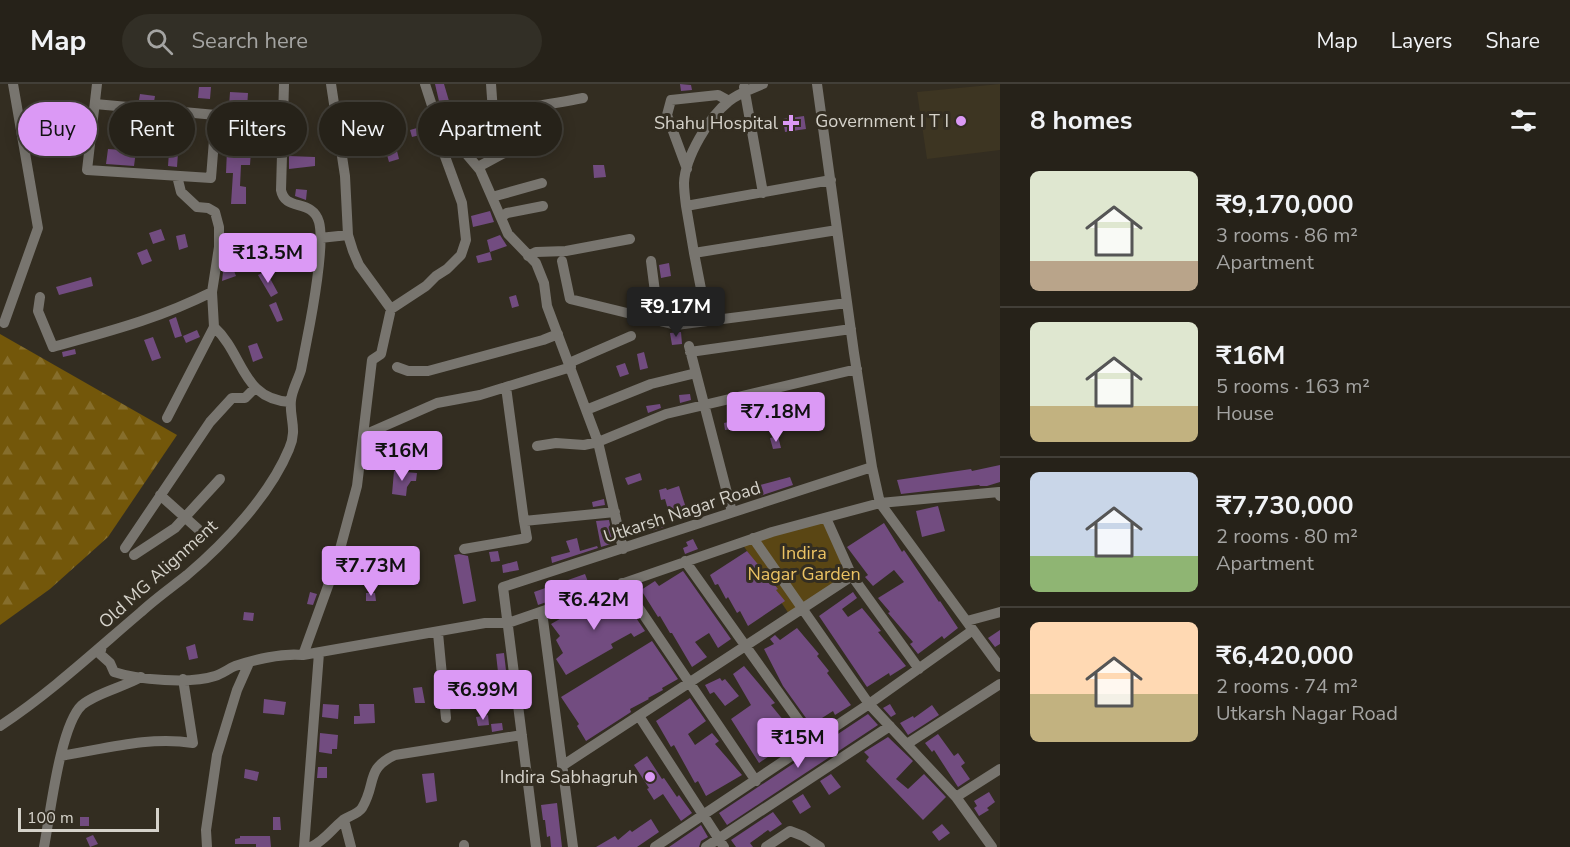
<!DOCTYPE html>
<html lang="en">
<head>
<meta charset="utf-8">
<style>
	:root { --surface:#262219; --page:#322f26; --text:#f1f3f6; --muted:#a4a4a2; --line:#423f38; --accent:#db99f5 }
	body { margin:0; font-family:"Nunito Sans",sans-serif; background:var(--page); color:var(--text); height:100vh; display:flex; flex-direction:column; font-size:22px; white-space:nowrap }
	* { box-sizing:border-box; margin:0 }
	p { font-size:20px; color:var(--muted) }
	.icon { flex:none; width:33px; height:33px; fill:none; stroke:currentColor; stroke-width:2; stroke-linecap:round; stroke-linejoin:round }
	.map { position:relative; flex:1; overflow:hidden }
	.panel { display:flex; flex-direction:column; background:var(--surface); width:570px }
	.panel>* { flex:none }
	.banner { position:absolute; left:18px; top:18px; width:570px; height:54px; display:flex; gap:12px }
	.scale { position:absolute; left:18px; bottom:15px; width:141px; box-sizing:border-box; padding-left:6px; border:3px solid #d5d2ca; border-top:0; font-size:16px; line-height:21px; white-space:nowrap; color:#d5d2ca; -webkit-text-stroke:4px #332d21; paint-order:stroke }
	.price { position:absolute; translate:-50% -51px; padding:0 14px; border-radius:6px; background:var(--accent); color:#111; font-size:20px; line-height:39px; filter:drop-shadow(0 2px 3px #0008) }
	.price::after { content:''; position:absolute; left:50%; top:36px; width:18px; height:14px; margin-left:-9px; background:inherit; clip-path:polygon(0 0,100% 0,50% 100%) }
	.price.on { background:#222; color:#fff }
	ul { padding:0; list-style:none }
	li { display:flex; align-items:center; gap:18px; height:150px; padding:0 30px }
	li+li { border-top:2px solid var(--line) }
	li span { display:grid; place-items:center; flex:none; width:168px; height:120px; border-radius:9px; color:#555 }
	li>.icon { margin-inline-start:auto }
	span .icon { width:72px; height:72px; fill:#fffc; stroke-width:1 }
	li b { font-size:26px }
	h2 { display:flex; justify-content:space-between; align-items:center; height:72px; padding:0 30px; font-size:26px }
	.tag { padding:0 21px; border-radius:27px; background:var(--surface); box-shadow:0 3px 15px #0003,0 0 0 2px var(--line); font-size:21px; line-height:54px }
	.tag.on { background:var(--accent); color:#111 }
	header { display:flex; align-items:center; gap:36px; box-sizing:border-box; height:84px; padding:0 30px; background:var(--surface); border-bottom:2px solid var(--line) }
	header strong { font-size:28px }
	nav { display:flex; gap:33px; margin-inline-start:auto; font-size:21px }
	.search { width:420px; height:54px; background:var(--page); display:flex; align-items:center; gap:15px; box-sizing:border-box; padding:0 21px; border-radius:33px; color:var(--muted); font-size:22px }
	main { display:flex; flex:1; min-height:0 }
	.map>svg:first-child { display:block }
	.built { fill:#3d3522 }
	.forest { fill:url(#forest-firs) }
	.garden { fill:#5a4614 }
	.building { fill:#724c80 }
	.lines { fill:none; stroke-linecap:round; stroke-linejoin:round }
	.street { stroke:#78756f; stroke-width:10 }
	.poi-dot { fill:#db99f5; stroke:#332d21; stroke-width:2 }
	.labels { text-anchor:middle; stroke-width:6; stroke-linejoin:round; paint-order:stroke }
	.poi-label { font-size:18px; fill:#d5d2ca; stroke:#332d21; text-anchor:end }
	.street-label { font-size:18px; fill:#d5d2ca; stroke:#332d21 }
	.park-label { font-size:18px; fill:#ebc263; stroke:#332d21 }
</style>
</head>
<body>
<header>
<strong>Map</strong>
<div class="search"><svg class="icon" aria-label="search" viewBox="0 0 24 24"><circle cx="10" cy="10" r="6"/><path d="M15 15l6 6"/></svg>Search here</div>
<nav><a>Map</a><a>Layers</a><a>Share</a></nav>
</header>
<main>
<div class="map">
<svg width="1000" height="763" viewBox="0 0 1000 763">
	<defs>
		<pattern id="forest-firs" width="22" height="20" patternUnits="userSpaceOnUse" patternTransform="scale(1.5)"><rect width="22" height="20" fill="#73570a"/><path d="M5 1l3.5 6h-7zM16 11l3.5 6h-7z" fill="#866e2c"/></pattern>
	</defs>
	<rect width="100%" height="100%" fill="#332d21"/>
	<!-- built -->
	<path class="built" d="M1000,0V66L927,75L917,8Z"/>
	<!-- forest -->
	<path class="forest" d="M0,250L177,351L108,453L50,505L0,541Z"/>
	<!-- garden -->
	<path class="garden" d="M826,434L852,492L791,533L741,458Z"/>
	<!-- building -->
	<path class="building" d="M435,0H444L452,27L442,30Z
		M680,0L691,1L692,6L681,7Z
		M199,3H211L210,15L198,14Z
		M230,8L248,9L247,24L229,23Z
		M140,10L155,12L154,18L139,16Z
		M137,31L155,35L152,51L137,49Z
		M804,32L806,45L785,48L783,35Z
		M292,35H303V44H292Z
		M431,40L432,47L427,49L429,55L422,58L420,51L412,53L410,46Z
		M169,42L178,43L177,58L168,57Z
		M479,51L481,59L471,62L468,54Z
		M108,65L136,67L134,82L106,80Z
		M227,66L251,67L250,81H241L240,102L246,103V120H231L233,89H226Z
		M397,67L399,75L389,78L387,71Z
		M169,68L178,69L177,83L168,82Z
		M289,72L315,73V82L289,85Z
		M593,81H604L606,93L594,94Z
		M296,105L307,106L306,116L295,112Z
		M490,127L494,138L473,143L471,132Z
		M161,145L165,156L153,160L149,149Z
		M185,150L188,163L179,166L176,152Z
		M500,151L507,162L490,168L487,156Z
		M147,165L152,177L142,181L137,169Z
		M490,168L492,176L478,179L476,172Z
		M296,170L298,177L292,179L293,182L283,185L280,174Z
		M669,179L671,192L661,194L659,181Z
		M233,184L236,192L222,197L223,188Z
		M266,187L278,209L271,213L258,191Z
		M91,193L93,202L59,211L56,203Z
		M516,211L519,222L512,224L509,213Z
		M276,218L283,236L277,238L269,221Z
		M703,218L704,227L684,231L682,222Z
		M176,233L182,252L175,254L169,236Z
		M197,246L200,253L186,259L183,252Z
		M681,248L682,260L672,261L670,249Z
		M153,253L161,274L152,277L144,256Z
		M257,259L263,274L253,278L248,262Z
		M75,265L76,270L63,273L62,268Z
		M644,268L648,284L640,286L637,270Z
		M625,279L629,290L620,293L616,282Z
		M690,310L691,316L680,319L679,311Z
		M660,320L661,324L648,329L646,322Z
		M761,320L765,338L755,340L753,321Z
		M737,336L739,344L725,346L724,339Z
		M778,352L781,364L773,365L770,354Z
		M1000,381V398L987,402H980L979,401L901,410L897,396L971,385L972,387Z
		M394,387L417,389L416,397H411L407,403L406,412L392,410Z
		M640,389L642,396L628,401L625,394Z
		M790,393L793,401L760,412L756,402Z
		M679,402L686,424L669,429L665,415L661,416L659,406L666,404L667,406Z
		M604,415L605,421L593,423L592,418Z
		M938,422L945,447L922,453L916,427Z
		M661,431L664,443L652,447L648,435Z
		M609,436L614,459L601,463L596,437Z
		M884,439L902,468L904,466L939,518L940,517L958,544L944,555L942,552L918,570L910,560L913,558L888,529L890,528L878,514L904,498L894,486L873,502L865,493L868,491L847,463Z
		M577,454L580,467L597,462L598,464L552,479L551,473L570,468L566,457Z
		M693,455L698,465L685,470L683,464L688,462L686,458Z
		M498,467L500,477L491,478L489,468Z
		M747,467L778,505L776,506L785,517L748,542L740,527L737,529L728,513L726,515L718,500L715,501L710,491Z
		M459,470L468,472L476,517L463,520L454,471Z
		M517,477L519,486L503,489L502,481Z
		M683,487L731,555L718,564L709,549L695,558L707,573L692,583L672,549H670L660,532L658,533L641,506L655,497L659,502Z
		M585,490L590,503L538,521L534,508Z
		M310,508L317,510L313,521L307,520Z
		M853,508L857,514L842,525L848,533L862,524L881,547L878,548L906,582L890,592L889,589L867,603L819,532Z
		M366,509H375L376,517H366Z
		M619,509L645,547L634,553L631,549L611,560L613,564L566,591L556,575L563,569L556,556L560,552L551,540L579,524L580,526L597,516Z
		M244,528L254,529L253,537L243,536Z
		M797,544L819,570L817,572L829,587L827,589L851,621L835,631L833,627L811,641L783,602L764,565L774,560L770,555L775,551L780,556Z
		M1000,546V560L995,563L988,554Z
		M652,557L678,595L662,604L663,606L648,614L649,615L630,625L631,628L586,657L577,642L579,640L561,613Z
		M195,560L198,574L189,576L186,563Z
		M504,569L507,595L486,597L485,590L498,588L496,570Z
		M744,582L775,619L771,621L797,653L759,679L731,635L751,621L733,590Z
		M720,594L722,597L725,595L739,612L725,622L714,608L710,610L705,601Z
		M422,603L425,619H415L413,604Z
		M690,614L706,637L688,650L695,661L712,649L719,657L715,660L742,691L706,712L698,697L695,699L674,661L671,663L656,637Z
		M264,615L286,618L284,631L263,629Z
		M323,620L339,621L338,635L322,633Z
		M359,620H374L375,639L354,640V632H360Z
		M890,620L896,630L891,633L883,624Z
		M932,621L939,631L908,651L900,639L913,632L914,634Z
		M868,630L878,641L727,741L719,729Z
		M488,631L489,641L478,642L476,633Z
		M502,639L503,646L492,648L491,640Z
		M320,649L338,651L337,665H332V670L319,668Z
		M938,650L954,672L958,669L965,679L961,682L970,695L958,703L934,666L932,668L925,659Z
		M888,653L913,677L896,695L908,705L924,690L946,713L923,736L866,677L869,673L864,668Z
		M647,672L662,695L664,694L677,713L679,711L692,729L681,737L663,710L654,716L647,705L649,704L634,681Z
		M318,683H327V694H317Z
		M245,685L259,688L257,697L244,694Z
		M434,689L437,717L426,719L422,690Z
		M831,690L841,703L829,711L820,697Z
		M989,708L995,718L987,724L989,726L979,732L974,724L977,722L974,717Z
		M803,710L811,723L800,730L792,717Z
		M557,719L562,763H551L550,752L547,753L545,736H543L541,721Z
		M773,728L782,740L770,748L768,746L750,759L753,763H736L731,756Z
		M80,733H89V742H80Z
		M273,733H280L281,746H273Z
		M651,735L659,748L637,763H596L615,752L618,756L630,746L632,748Z
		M942,740L950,749L939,757L932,748Z
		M701,741L708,753L701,757L699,763H669Z
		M93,751L98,760L90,763L86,754Z
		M240,752H270L271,763H256V760H235V755L240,754Z"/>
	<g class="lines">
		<!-- street -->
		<path class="street" d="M97,0L87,86L211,94L216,31L283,38
			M331,0L345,92L348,151L353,167L359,181L391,225
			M425,0L436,34L480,86L508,150L536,179L544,199L547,222L598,358L623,465
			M491,0L493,28
			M817,0L854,269L872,383L880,419L1000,583
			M744,3L763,109
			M95,20L216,31
			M478,83L502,70L553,50
			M687,85L667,31L671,16L718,11L729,17
			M492,113L542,99
			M686,122C685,114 684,106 684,99C685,73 709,33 729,17C739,9 751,5 763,0
			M501,133L507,129L543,122
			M320,154L348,151
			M694,169L686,122L831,96
			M528,172L536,168L566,167L630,155
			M562,177L570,215L676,241L847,219
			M702,210L694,169L837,146
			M40,213L38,227L53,263C110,247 158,235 212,208
			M647,234L655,208L651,177
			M4,239L38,144L13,0
			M214,243C244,270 241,315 290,318
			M689,262L732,428
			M690,268L851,245
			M569,279L631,252
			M397,283L408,287H428L543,256L558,250
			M506,303L524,437
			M586,326L651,300L696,289
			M167,334L214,243L212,208L219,163V143L215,128L208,124L197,123L181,108L177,92
			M364,351L437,319L480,311L571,283
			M537,362L556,359L584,361L598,358L666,330L857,285
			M160,411L198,445
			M826,434L852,492
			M125,464L210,338L232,314H245L255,304
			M464,465L527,454L524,437L615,428
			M134,471L175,444L220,395
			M685,477L814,658
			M622,499L756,697
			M542,528L573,763
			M967,537L1000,528
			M973,546L869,620L956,713L1000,685
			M438,549L446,634
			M102,562L100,570L110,579L114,588C138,596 191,600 215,592C222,590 228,585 235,582C257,575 280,569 303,571L336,480L357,402L372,276L381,270L391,225L426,202L436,192L447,185L461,171L466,156L462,119L443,67L440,52V39C487,27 535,24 583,14
			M303,571L485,539H508L772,448L880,419L999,408L1000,412
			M639,632L724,763
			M0,642C50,609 95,567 141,528C155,515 172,503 187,491C225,459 270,411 289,365C298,345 289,334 291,316C292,306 298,296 301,286C303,276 305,265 307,255C312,230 325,160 319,138C312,114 285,128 281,106L284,0
			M907,660L1000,600
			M61,672C105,665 148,652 193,659L183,595
			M562,682L852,492L919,585
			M956,713L992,763
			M344,736L351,763
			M464,761V763
			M44,763C50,732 60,641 82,621C96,609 124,603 141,593
			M207,763L206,746L217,671L237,606L249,579
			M304,763L319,569
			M311,763C324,757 332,745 343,736C349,732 358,730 362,724C377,699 365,685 395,671L522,651
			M536,763L503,503L872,383
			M655,763L869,620L753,454
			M706,763L890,642
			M766,763L790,747L803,752L820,763"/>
	</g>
	<!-- markers -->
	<g class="poi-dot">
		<circle cx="961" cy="37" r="6"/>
		<path d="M788 30h6v6h6v6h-6v6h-6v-6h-6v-6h6z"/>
		<circle cx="650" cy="693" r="6"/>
	</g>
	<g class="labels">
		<!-- poi labels -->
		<g class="poi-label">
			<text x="949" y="43">Government I T I</text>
			<text x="778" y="45">Shahu Hospital</text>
			<text x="638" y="699">Indira Sabhagruh</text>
		</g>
		<!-- street labels -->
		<g class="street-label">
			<text transform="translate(682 428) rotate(-18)" y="6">Utkarsh Nagar Road</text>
			<text transform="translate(158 490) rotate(-42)" y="6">Old MG Alignment</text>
		</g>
		<!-- park labels -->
		<g class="park-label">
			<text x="804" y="475">Indira<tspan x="804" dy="21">Nagar Garden</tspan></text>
		</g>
	</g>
</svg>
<div class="scale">100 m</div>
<b class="price" style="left:268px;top:200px">₹13.5M</b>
<b class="price on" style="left:676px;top:254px">₹9.17M</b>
<b class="price" style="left:776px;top:359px">₹7.18M</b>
<b class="price" style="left:402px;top:398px">₹16M</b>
<b class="price" style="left:371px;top:513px">₹7.73M</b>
<b class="price" style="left:594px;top:547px">₹6.42M</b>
<b class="price" style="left:483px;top:637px">₹6.99M</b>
<b class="price" style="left:798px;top:685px">₹15M</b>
<div class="banner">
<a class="tag on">Buy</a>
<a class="tag">Rent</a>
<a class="tag">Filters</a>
<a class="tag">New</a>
<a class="tag">Apartment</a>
</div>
</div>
<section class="panel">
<h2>8 homes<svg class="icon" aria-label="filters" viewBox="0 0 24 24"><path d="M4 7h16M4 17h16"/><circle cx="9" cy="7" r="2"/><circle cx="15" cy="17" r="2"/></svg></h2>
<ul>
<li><span style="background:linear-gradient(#dfe7d0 75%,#b9a48a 0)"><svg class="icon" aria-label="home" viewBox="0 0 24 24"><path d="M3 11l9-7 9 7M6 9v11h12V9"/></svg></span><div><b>₹9,170,000</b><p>3 rooms · 86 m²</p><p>Apartment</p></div></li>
<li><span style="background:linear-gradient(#dfe7d0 70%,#c2b280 0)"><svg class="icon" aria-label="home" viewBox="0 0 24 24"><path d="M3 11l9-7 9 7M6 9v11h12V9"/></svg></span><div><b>₹16M</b><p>5 rooms · 163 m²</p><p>House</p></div></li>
<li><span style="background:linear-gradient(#c9d6e8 70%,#8fb573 0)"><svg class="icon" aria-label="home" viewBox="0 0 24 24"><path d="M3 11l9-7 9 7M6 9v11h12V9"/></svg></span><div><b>₹7,730,000</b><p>2 rooms · 80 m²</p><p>Apartment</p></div></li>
<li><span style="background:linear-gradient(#ffd9b3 60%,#c2b280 0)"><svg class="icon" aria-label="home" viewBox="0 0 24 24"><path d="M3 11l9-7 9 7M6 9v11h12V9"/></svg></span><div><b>₹6,420,000</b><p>2 rooms · 74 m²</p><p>Utkarsh Nagar Road</p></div></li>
</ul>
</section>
</main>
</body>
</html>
